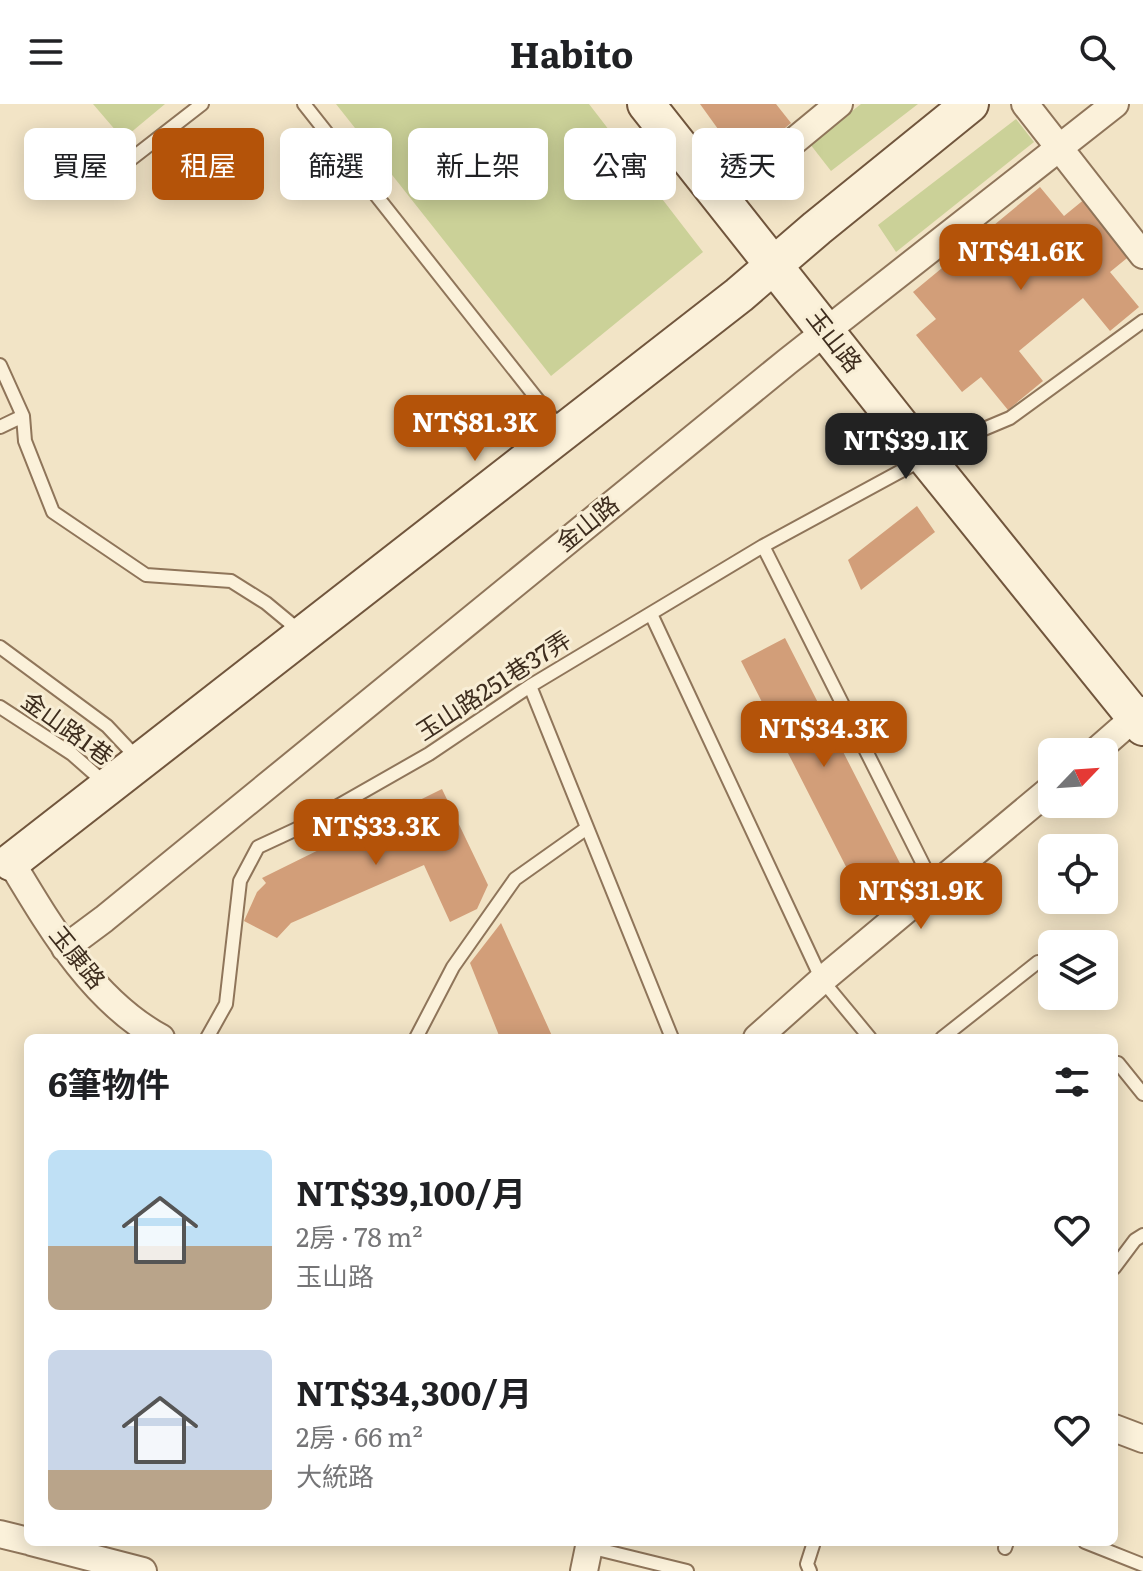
<!DOCTYPE html>
<html lang="zh-TW">
<head>
<meta charset="utf-8">
<style>
	:root { --surface:#fff; --page:#f6f6f6; --text:#202124; --muted:#757577; --accent:#b45309 }
	body { margin:0; font-family:Literata,"Noto Sans TC",serif; background:var(--page); color:var(--text); height:100vh; display:flex; flex-direction:column; font-size:30px; white-space:nowrap }
	* { box-sizing:border-box; margin:0 }
	p { font-size:26px; color:var(--muted) }
	.icon { flex:none; width:44px; height:44px; fill:none; stroke:currentColor; stroke-width:2; stroke-linecap:round; stroke-linejoin:round }
	.map { position:relative; flex:1; overflow:hidden }
	.side { position:absolute; left:24px; top:930px; width:1094px; height:512px; display:flex; flex-direction:column; background:var(--surface); border-radius:12px; box-shadow:0 4px 20px #0003 }
	.side>* { flex:none }
	.guide { position:absolute; left:24px; top:24px; width:1096px; height:72px; display:flex; gap:16px }
	.needle { width:52px; rotate:65deg }
	.tools { position:absolute; left:1038px; top:634px; display:grid; gap:16px }
	.tools a { display:grid; place-items:center; width:80px; height:80px; border-radius:12px; background:var(--surface); box-shadow:0 4px 20px #0003; font-size:40px }
	.price { position:absolute; translate:-50% -68px; padding:0 18px; border-radius:16px; background:var(--accent); color:#fff; font-size:26px; line-height:52px; filter:drop-shadow(0 2px 4px #0008) }
	.price::after { content:''; position:absolute; left:50%; top:48px; width:24px; height:18px; margin-left:-12px; background:inherit; clip-path:polygon(0 0,100% 0,50% 100%) }
	.price.current { background:#222; color:#fff }
	ul { padding:0; list-style:none }
	li { display:flex; align-items:center; gap:24px; height:200px; padding:0 24px }
	li span { display:grid; place-items:center; flex:none; width:224px; height:160px; border-radius:12px; color:#555 }
	li>.icon { margin-inline-start:auto }
	span .icon { width:96px; height:96px; fill:#fffc; stroke-width:1 }
	li b { font-size:34px }
	h2 { display:flex; justify-content:space-between; align-items:center; height:96px; padding:0 24px; font-size:34px }
	.pill { padding:0 28px; border-radius:12px; background:var(--surface); box-shadow:0 4px 20px #0003; font-size:28px; line-height:72px }
	.pill.current { background:var(--accent); color:#fff }
	header { display:flex; justify-content:space-between; align-items:center; height:104px; padding:0 24px; background:var(--surface); font-size:36px; font-weight:700 }
	.map>svg:first-child { display:block }
	.green { fill:#cbd198 }
	.building { fill:#d29e79 }
	.lines { fill:none; stroke-linecap:round; stroke-linejoin:round }
	.lane-casing { stroke:#8f755a; stroke-width:16 }
	.street-casing { stroke:#8f755a; stroke-width:30 }
	.secondary-casing { stroke:#71563d; stroke-width:40 }
	.lane { stroke:#fbf1da; stroke-width:12 }
	.street { stroke:#fbf1da; stroke-width:26 }
	.secondary { stroke:#fbf1da; stroke-width:36 }
	.labels { text-anchor:middle; stroke-width:6; stroke-linejoin:round; paint-order:stroke }
	.street-label { font-size:24px; fill:#3e2d1e; stroke:#f8eed6 }
</style>
</head>
<body>
<header><svg class="icon" aria-label="menu" viewBox="0 0 24 24"><path d="M4 6h16M4 12h16M4 18h16"/></svg>Habito<svg class="icon" aria-label="search" viewBox="0 0 24 24"><circle cx="10" cy="10" r="6"/><path d="M15 15l6 6"/></svg></header>
<div class="map">
<svg width="1143" height="1467" viewBox="0 0 1143 1467">
	<rect width="100%" height="100%" fill="#f2e4c6"/>
	<!-- green -->
	<path class="green" d="M93,0H165L123,35Z
		M336,0H589L703,148L551,272Z
		M861,0H918L831,67L810,40Z
		M1016,15L1034,38L896,148L878,121Z"/>
	<!-- building -->
	<path class="building" d="M700,0H776L791,19L765,41L723,32Z
		M1040,83L1064,112L1086,94L1132,150L1110,168L1139,203L1110,227L1083,194L1019,247L1043,277L1008,306L981,273L962,288L916,231L936,215L913,188Z
		M917,402L935,428L861,486L848,456Z
		M785,534L907,773L863,796L741,557Z
		M442,685L488,781L477,805L450,818L424,761L291,819L277,834L244,817L257,788L266,779L262,774Z
		M501,819L553,934H500L470,859Z"/>
	<g class="lines">
		<defs>
			<path id="lane" d="M304,0L560,324
				M108,73L202,0
				M0,261L23,312L25,337L53,408L146,471L231,477L266,499L301,528
				M0,323L23,312
				M763,442L934,782
				M651,510L822,876L870,934
				M0,543L107,622L138,655
				M530,582L672,934
				M0,603L72,650L106,680
				M207,934L226,900L240,777L258,743L301,723L429,650L530,582L763,442L960,335L1010,314L1143,217
				M416,934L453,863L515,775L587,724
				M942,934L1038,858
				M1118,959L1143,990
				M1114,1164L1135,1136L1143,1131
				M1085,1438L1143,1461
				M589,1443L687,1467
				M1005,1444L1007,1438
				M810,1467L807,1460L814,1438"/>
			<path id="street" d="M1025,0L1143,151
				M719,92L765,61L839,0
				M1095,648L1143,606
				M11,758C51,824 92,896 161,934
				M65,844L104,815L788,257L1115,0
				M757,934L822,876L1052,684
				M1114,1324L1143,1335
				M0,1430L28,1437
				M31,1438L143,1467
				M584,1467L590,1438"/>
			<path id="secondary" d="M646,0L926,354L1143,623
				M11,758L739,191L817,124L970,0"/>
		</defs>
		<!-- lane casing -->
		<use href="#lane" class="lane-casing"/>
		<!-- street casing -->
		<use href="#street" class="street-casing"/>
		<!-- secondary casing -->
		<use href="#secondary" class="secondary-casing"/>
		<!-- lane -->
		<use href="#lane" class="lane"/>
		<!-- street -->
		<use href="#street" class="street"/>
		<!-- secondary -->
		<use href="#secondary" class="secondary"/>
	</g>
	<g class="labels">
		<!-- street labels -->
		<g class="street-label">
			<text transform="translate(834 237) rotate(52)" y="8">玉山路</text>
			<text transform="translate(588 420) rotate(-39)" y="8">金山路</text>
			<text transform="translate(494 582) rotate(-33)" y="8">玉山路251巷37弄</text>
			<text transform="translate(67 625) rotate(36)" y="8">金山路1巷</text>
			<text transform="translate(77 854) rotate(51)" y="8">玉康路</text>
		</g>
	</g>
</svg>
<div class="tools">
<a><svg class="needle" viewBox="-14 -14 28 28"><path d="M0-13l5 13h-10z" fill="#e53935"/><path d="M0 13l5-13h-10z" fill="#757577"/></svg></a>
<a><svg class="icon" aria-label="locate" viewBox="0 0 24 24"><circle cx="12" cy="12" r="6"/><path d="M12 2v4M12 18v4M2 12h4M18 12h4"/></svg></a>
<a><svg class="icon" aria-label="layers" viewBox="0 0 24 24"><path d="M12 4l9 5-9 5-9-5zM3 14l9 5 9-5"/></svg></a>
</div>
<b class="price" style="left:1021px;top:188px">NT$41.6K</b>
<b class="price" style="left:475px;top:359px">NT$81.3K</b>
<b class="price current" style="left:906px;top:377px">NT$39.1K</b>
<b class="price" style="left:824px;top:665px">NT$34.3K</b>
<b class="price" style="left:376px;top:763px">NT$33.3K</b>
<b class="price" style="left:921px;top:827px">NT$31.9K</b>
<div class="guide">
<a class="pill">買屋</a>
<a class="pill current">租屋</a>
<a class="pill">篩選</a>
<a class="pill">新上架</a>
<a class="pill">公寓</a>
<a class="pill">透天</a>
</div>
<section class="side">
<h2>6筆物件<svg class="icon" aria-label="filters" viewBox="0 0 24 24"><path d="M4 7h16M4 17h16"/><circle cx="9" cy="7" r="2"/><circle cx="15" cy="17" r="2"/></svg></h2>
<ul>
<li><span style="background:linear-gradient(#bfe0f5 60%,#b9a48a 0)"><svg class="icon" aria-label="home" viewBox="0 0 24 24"><path d="M3 11l9-7 9 7M6 9v11h12V9"/></svg></span><div><b>NT$39,100/月</b><p>2房 · 78 m²</p><p>玉山路</p></div><svg class="icon" aria-label="heart" viewBox="0 0 24 24"><path d="M12 20l-8-8c-3-5 5-10 8-4 3-6 11-1 8 4z"/></svg></li>
<li><span style="background:linear-gradient(#c9d6e8 75%,#b9a48a 0)"><svg class="icon" aria-label="home" viewBox="0 0 24 24"><path d="M3 11l9-7 9 7M6 9v11h12V9"/></svg></span><div><b>NT$34,300/月</b><p>2房 · 66 m²</p><p>大統路</p></div><svg class="icon" aria-label="heart" viewBox="0 0 24 24"><path d="M12 20l-8-8c-3-5 5-10 8-4 3-6 11-1 8 4z"/></svg></li>
</ul>
</section>
</div>
</body>
</html>
